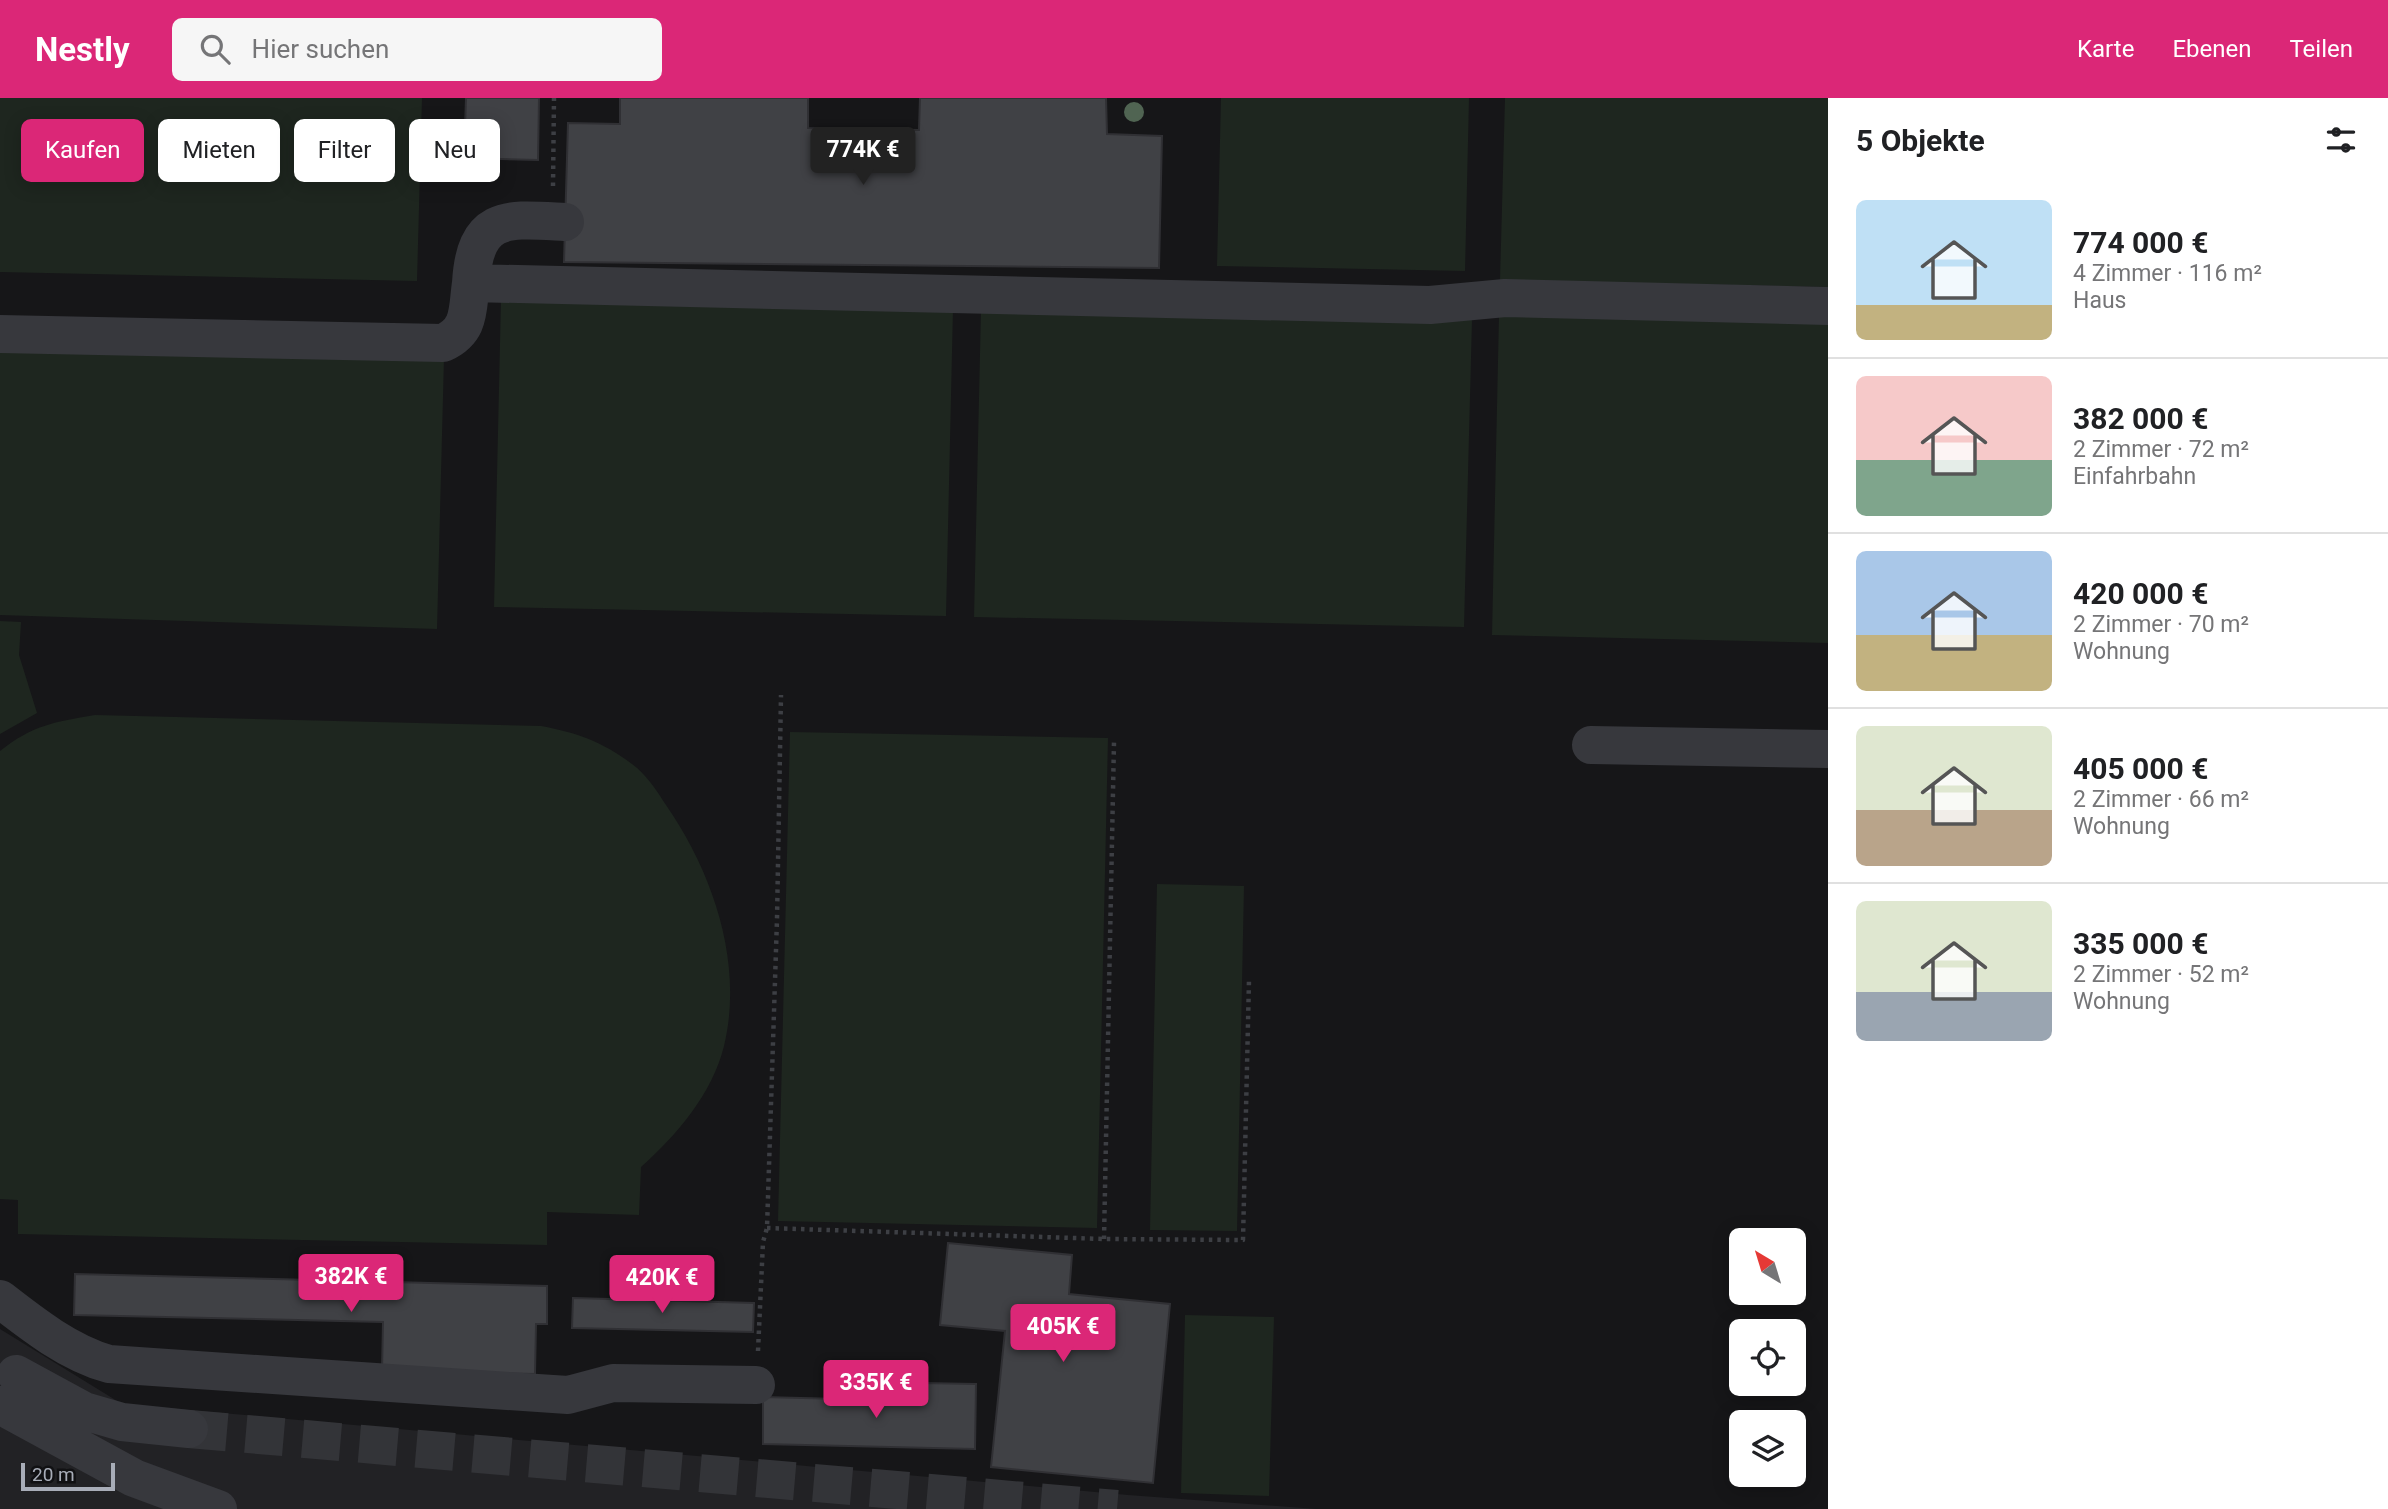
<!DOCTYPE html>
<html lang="de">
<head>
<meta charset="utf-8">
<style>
	:root { --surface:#fff; --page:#f6f6f6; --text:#202124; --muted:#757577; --line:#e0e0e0; --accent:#db2777 }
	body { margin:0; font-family:Roboto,sans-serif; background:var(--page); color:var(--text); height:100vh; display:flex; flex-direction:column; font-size:26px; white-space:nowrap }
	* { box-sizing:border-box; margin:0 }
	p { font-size:23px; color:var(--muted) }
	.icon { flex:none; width:38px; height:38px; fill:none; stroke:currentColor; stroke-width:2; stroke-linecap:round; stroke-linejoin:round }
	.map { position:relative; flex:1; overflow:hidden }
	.sheet { display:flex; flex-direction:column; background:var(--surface); width:560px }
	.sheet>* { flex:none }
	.hud { position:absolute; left:21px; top:21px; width:665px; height:63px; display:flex; gap:14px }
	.needle { width:46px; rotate:322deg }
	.controls { position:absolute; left:1729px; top:1130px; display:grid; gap:14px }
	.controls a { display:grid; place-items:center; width:77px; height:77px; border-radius:10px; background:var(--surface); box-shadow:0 4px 18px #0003; font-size:35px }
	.scale { position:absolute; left:21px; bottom:18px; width:94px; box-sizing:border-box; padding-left:7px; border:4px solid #a8adb8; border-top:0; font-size:19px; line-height:24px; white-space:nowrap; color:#a8adb8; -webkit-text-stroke:5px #111113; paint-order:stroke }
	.price { position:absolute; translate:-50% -60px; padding:0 16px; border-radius:7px; background:var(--accent); color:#fff; font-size:23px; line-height:46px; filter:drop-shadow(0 2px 4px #0008) }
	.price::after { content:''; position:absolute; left:50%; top:42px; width:21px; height:16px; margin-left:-10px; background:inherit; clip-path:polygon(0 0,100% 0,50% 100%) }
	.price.active { background:#222; color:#fff }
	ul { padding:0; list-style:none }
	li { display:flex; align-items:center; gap:21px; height:175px; padding:0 28px }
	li+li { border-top:2px solid var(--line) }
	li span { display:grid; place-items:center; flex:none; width:196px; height:140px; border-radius:10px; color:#555 }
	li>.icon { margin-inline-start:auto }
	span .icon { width:84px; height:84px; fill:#fffc; stroke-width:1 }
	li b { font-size:30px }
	h2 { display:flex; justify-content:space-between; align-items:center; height:84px; padding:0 28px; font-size:30px }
	.chip { padding:0 24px; border-radius:10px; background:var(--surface); box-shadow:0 4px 18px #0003; font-size:24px; line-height:63px }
	.chip.active { background:var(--accent); color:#fff }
	header { display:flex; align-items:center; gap:42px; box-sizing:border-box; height:98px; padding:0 35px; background:var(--accent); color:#fff }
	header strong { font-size:33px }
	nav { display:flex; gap:38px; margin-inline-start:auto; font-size:24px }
	.search { width:490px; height:63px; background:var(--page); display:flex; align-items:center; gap:18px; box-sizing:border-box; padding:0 24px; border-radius:10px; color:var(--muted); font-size:26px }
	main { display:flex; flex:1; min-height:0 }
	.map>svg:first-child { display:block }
	.built { fill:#222225 }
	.green { fill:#1e261f }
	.building { fill:#404145; stroke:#303034; stroke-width:2 }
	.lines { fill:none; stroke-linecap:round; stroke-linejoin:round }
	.minor-tunnel { stroke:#333438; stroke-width:38; stroke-dasharray:38 19; stroke-linecap:butt }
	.path { stroke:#3d3f44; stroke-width:4.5; stroke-dasharray:3.5 5; stroke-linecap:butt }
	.minor { stroke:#37383d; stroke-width:38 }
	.tree { fill:#506452 }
</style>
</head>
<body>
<header>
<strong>Nestly</strong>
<div class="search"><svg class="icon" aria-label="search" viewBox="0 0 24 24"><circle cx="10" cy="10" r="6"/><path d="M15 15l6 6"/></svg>Hier suchen</div>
<nav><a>Karte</a><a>Ebenen</a><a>Teilen</a></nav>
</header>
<main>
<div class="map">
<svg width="1828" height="1411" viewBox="0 0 1828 1411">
	<rect width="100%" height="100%" fill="#161618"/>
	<!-- built -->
	<path class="built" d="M0,1231L122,1306L1128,1397L1317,1411H0Z"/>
	<!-- green -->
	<path class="green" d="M0,0H422L417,183L0,174Z
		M1221,0H1469L1465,173L1217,168Z
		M1505,0H1828V189L1500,182Z
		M501,201L953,211L946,518L494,509Z
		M981,212L1472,222L1464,529L974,519Z
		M1499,217L1828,224V545L1492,537Z
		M0,254L444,260L437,531L0,517Z
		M0,523L21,524L19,557L37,615L0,636Z
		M95,617L541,628C578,635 601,643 632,666C646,676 657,693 666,707C713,775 744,865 724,948C712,996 677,1037 641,1069L639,1117L547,1114V1147L18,1136V1102L0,1101V653C33,627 54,624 95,617Z
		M790,634L1108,640L1097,1130L778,1123Z
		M1157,786L1244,788L1237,1133L1150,1132Z
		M1185,1217L1274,1219L1269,1398L1181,1395Z"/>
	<!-- building -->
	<path class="building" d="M466,0H539L538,62L464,60Z
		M620,0H808V30L919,32L920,0H1106L1107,36L1162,38L1159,170L564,164L568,25L620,26Z
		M948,1145L1072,1157L1069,1196L1170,1206L1153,1385L991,1369L1005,1233L940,1227Z
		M75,1176L547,1188V1226H536L535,1276L382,1273L383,1224L74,1217Z
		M573,1200L754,1205L753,1234L572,1230Z
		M921,1285L976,1286L975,1351L763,1346V1299L920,1303Z"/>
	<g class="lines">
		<!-- minor-tunnel -->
		<path class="minor-tunnel" d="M189,1331L1117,1411"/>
		<!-- path -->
		<path class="path" d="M553,88L554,0
			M767,1130L1104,1141L1243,1142L1249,882
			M1104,1141L1114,644
			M758,1253L763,1144L767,1130L777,821L781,597"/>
		<!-- minor -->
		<path class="minor" d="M471,185C475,115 508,121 565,124
			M0,236L443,245C471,232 467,212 471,185L1430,207L1505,200L1828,208
			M1591,647L1828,651
			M0,1201C32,1226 69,1255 109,1266L568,1297L613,1285L756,1287
			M16,1276L84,1313L122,1324L189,1331
			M0,1307L134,1380L218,1411"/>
	</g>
	<!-- trees -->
	<circle class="tree" cx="1134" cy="14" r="10"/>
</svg>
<div class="controls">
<a><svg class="needle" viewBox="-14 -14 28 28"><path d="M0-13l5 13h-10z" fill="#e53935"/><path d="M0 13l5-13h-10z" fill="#757577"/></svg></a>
<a><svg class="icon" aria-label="locate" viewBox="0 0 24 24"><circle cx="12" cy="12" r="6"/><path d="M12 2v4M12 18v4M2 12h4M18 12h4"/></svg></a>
<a><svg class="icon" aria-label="layers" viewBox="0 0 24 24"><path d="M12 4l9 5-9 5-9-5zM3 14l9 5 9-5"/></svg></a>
</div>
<div class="scale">20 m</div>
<b class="price active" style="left:863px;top:89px">774K €</b>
<b class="price" style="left:351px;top:1216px">382K €</b>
<b class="price" style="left:662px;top:1217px">420K €</b>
<b class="price" style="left:1063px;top:1266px">405K €</b>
<b class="price" style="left:876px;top:1322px">335K €</b>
<div class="hud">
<a class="chip active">Kaufen</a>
<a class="chip">Mieten</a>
<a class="chip">Filter</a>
<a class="chip">Neu</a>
</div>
</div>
<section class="sheet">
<h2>5 Objekte<svg class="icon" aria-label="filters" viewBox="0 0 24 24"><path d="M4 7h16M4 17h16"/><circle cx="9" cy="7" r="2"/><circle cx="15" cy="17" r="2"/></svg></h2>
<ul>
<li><span style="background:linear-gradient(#bfe0f5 75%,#c2b280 0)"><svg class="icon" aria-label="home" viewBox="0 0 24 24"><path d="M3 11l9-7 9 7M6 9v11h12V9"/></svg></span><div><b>774 000 €</b><p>4 Zimmer · 116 m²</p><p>Haus</p></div></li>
<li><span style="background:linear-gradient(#f6c9c9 60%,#7fa58c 0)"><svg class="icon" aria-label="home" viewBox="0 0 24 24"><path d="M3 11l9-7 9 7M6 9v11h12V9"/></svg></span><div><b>382 000 €</b><p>2 Zimmer · 72 m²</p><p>Einfahrbahn</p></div></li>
<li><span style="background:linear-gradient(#a9c7e8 60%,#c2b280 0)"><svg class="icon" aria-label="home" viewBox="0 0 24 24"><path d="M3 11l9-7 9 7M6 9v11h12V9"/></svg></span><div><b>420 000 €</b><p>2 Zimmer · 70 m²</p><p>Wohnung</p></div></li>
<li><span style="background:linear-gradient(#dfe7d0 60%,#b9a48a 0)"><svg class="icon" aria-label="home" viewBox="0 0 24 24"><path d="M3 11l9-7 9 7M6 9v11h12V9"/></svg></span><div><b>405 000 €</b><p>2 Zimmer · 66 m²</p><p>Wohnung</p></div></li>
<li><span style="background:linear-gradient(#dfe7d0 65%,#9aa5b1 0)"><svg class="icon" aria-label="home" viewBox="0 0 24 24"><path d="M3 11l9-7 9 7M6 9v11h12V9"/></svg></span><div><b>335 000 €</b><p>2 Zimmer · 52 m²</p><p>Wohnung</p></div></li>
</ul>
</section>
</main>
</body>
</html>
